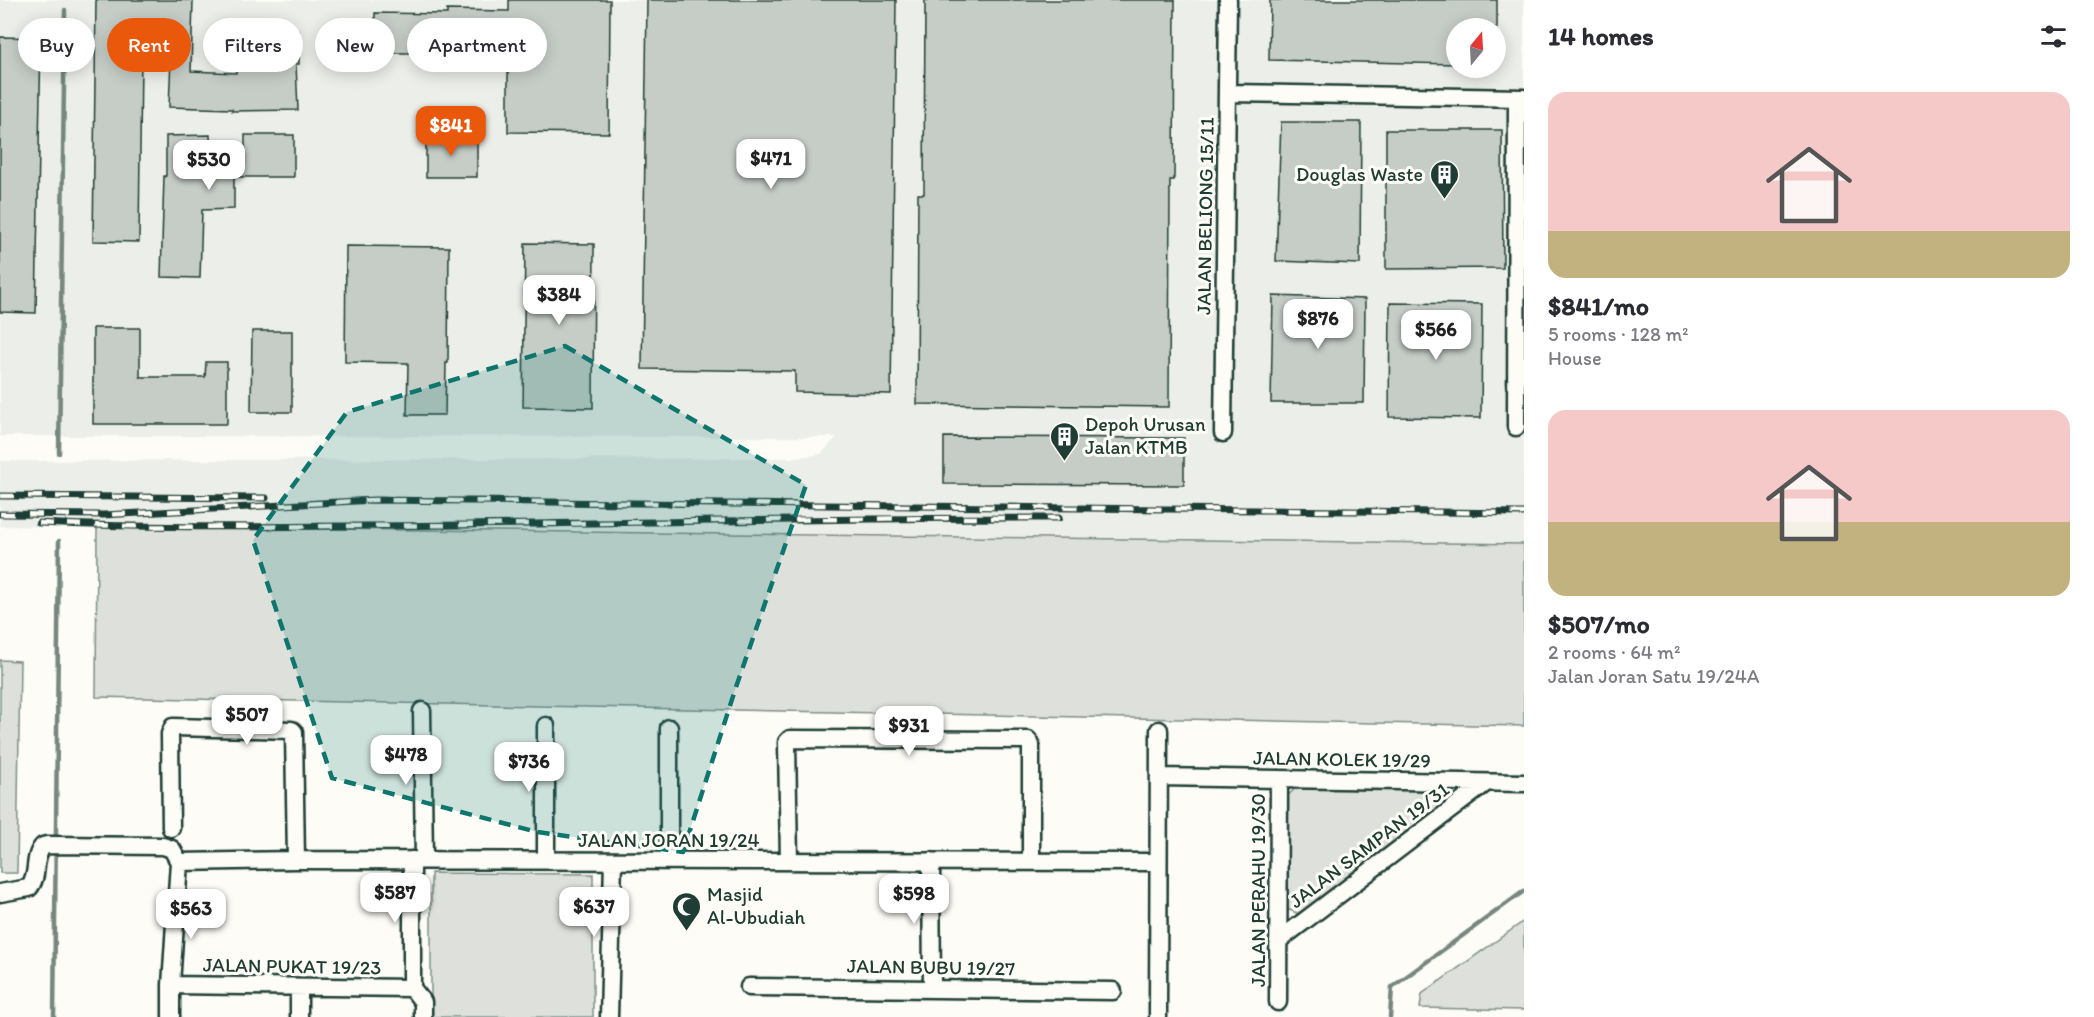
<!DOCTYPE html>
<html lang="en">
<head>
<meta charset="utf-8">
<style>
	:root { --surface:#fff; --page:#f7f7f7; --text:#2b2b33; --muted:#7c7c81; --accent:#ea580c }
	body { margin:0; font-family:Itim,sans-serif; background:var(--page); color:var(--text); height:100vh; display:flex; flex-direction:column; font-size:22px; white-space:nowrap }
	* { box-sizing:border-box; margin:0 }
	p { font-size:20px; color:var(--muted) }
	.icon { flex:none; width:33px; height:33px; fill:none; stroke:currentColor; stroke-width:2; stroke-linecap:round; stroke-linejoin:round }
	.map { position:relative; flex:1; overflow:hidden }
	.panel { display:flex; flex-direction:column; background:var(--surface); width:570px }
	.panel>* { flex:none }
	.banner { position:absolute; left:18px; top:18px; width:570px; height:54px; display:flex; gap:12px }
	.needle { width:39px; rotate:18deg }
	.buttons { position:absolute; left:1446px; top:18px; display:grid; gap:12px }
	.buttons a { display:grid; place-items:center; width:60px; height:60px; border-radius:50%; background:var(--surface); box-shadow:0 3px 15px #0003; font-size:30px }
	.price { position:absolute; translate:-50% -51px; padding:0 14px; border-radius:12px; background:#fff; color:#222; font-size:20px; line-height:39px; filter:drop-shadow(0 2px 3px #0008) }
	.price::after { content:''; position:absolute; left:50%; top:36px; width:18px; height:14px; margin-left:-9px; background:inherit; clip-path:polygon(0 0,100% 0,50% 100%) }
	.price.current { background:var(--accent); color:#fff }
	ul { padding:0; list-style:none }
	li { display:grid; align-content:center; gap:12px; height:318px; padding:0 24px }
	li span { display:grid; place-items:center; height:186px; border-radius:18px; color:#555 }
	li>.icon { margin-inline-start:auto }
	span .icon { width:108px; height:108px; fill:#fffc; stroke-width:1 }
	li b { font-size:26px }
	h2 { display:flex; justify-content:space-between; align-items:center; height:72px; padding:0 24px; font-size:26px }
	.pill { padding:0 21px; border-radius:27px; background:var(--surface); box-shadow:0 3px 15px #0003; font-size:21px; line-height:54px }
	.pill.current { background:var(--accent); color:#fff }
	main { display:flex; flex:1; min-height:0 }
	.map>svg:first-child { display:block }
	.built { fill:#eceee9; fill-rule:evenodd }
	.green { fill:#dde0db; stroke:#7e8e88; stroke-width:1.5 }
	.lines { fill:none; stroke-linecap:round; stroke-linejoin:round }
	.stream { stroke:#75877f; stroke-width:4.5 }
	.building { fill:#c6cdc7; stroke:#1f3d34; stroke-width:1.5 }
	.minor-casing { stroke:#1f3d34; stroke-width:21 }
	.minor { stroke:#fdfcf7; stroke-width:16 }
	.rail-casing { stroke:#1f3d34; stroke-width:7 }
	.rail { stroke:#fdfcf7; stroke-width:4.5; stroke-dasharray:14; stroke-linecap:butt }
	.marked { fill:#0f766e; fill-opacity:0.2; stroke:#0f766e; stroke-width:4.5; stroke-dasharray:12 8; stroke-linejoin:round }
	.labels { text-anchor:middle; stroke-width:6; stroke-linejoin:round; paint-order:stroke }
	.poi-label { font-size:20px; fill:#1f3d34; stroke:#fdfcf7; text-anchor:start }
	.street-label { font-size:20px; fill:#1f3d34; stroke:#fdfcf7 }
</style>
</head>
<body>
<main>
<div class="map">
<svg width="1524" height="1017" viewBox="0 0 1524 1017">
	<rect width="100%" height="100%" fill="#fdfcf7"/>
	<filter id="ink" filterUnits="userSpaceOnUse"><feTurbulence type="fractalNoise" baseFrequency=".0167" numOctaves="2"/><feDisplacementMap in="SourceGraphic" scale="12" xChannelSelector="R" yChannelSelector="G"/><feConvolveMatrix kernelMatrix="1 2 1 2 8 2 1 2 1" color-interpolation-filters="sRGB"/></filter>
	<g filter="url(#ink)">
		<!-- built -->
		<path class="built" d="M0,0H1524V544L0,526V461L790,458L821,454L837,437L0,436ZM1456,28H1496V68H1456Z"/>
		<!-- green -->
		<path class="green" d="M97,526L1524,544V726L96,697Z
			M0,660L20,661L17,873H0Z
			M1297,787L1440,791L1448,803L1303,916L1285,908L1286,797Z
			M431,873L593,874V1017H431Z
			M1524,921V1010L1420,1008L1422,994Z"/>
		<g class="lines">
			<!-- stream -->
			<path class="stream" d="M59,453L65,10
				M54,1017L59,541
				M1390,1017L1392,987L1524,891"/>
		</g>
		<!-- building -->
		<path class="building" d="M96,0H193L191,71L236,73L237,30L299,31V64H296L298,110L232,111V109L169,107L171,58L141,57L139,242L93,241Z
			M509,0H610L609,133L508,132V51L441,50V53H375V13L447,14V10L509,11Z
			M647,0H896L891,394L795,392V371L642,369Z
			M925,0H1175L1174,180H1170L1169,407L917,404L918,194H924Z
			M1270,0H1497V28H1456V64L1269,60Z
			M0,37L41,38L36,313L0,312Z
			M1281,122H1361L1360,264L1276,261Z
			M1386,130H1502L1503,268L1386,269Z
			M210,135L211,163H245V135H294V177H234V209L202,210L200,278L161,277L164,176H166V136Z
			M426,137L477,138V177H426Z
			M525,243L594,244L593,408L523,407Z
			M346,246L449,247L448,363H446L445,415H407L408,363L345,362Z
			M1273,296L1365,299L1364,403H1271Z
			M1390,303L1482,304L1481,418L1389,417Z
			M93,328H140V377H205L206,362H227V424H93Z
			M252,331H292V412H251Z
			M944,437L1184,438V485L944,484Z"/>
		<g class="lines">
			<defs>
				<path id="minor" d="M1228,93L1524,98
					M1516,427L1517,98
					M1223,433L1228,0
					M422,711L424,860
					M546,726V860
					M1159,777L1524,783
					M171,828L170,734L173,727L292,730L294,732L296,860
					M669,861V728
					M789,861L787,742L790,739L1028,740L1031,745V862
					M931,861L932,988
					M179,862L296,860L1158,862
					M0,893L29,888C40,875 32,858 43,846L47,845L163,846L172,849L179,862
					M1278,941L1486,783
					M171,985L412,988
					M749,987L1113,991
					M412,988V860
					M412,988L423,1002V1017
					M1278,1002L1279,779
					M171,1017V985L179,862
					M299,1017V987
					M609,1017L613,861
					M1158,1017L1159,730"/>
			</defs>
			<!-- minor casing -->
			<use href="#minor" class="minor-casing"/>
			<!-- minor -->
			<use href="#minor" class="minor"/>
			<defs>
				<path id="rail" d="M0,496L266,498
					M0,514L104,515L374,500L1524,513
					M39,523C140,528 241,527 342,526C581,525 820,517 1059,518"/>
			</defs>
			<!-- rail casing -->
			<use href="#rail" class="rail-casing"/>
			<!-- rail -->
			<use href="#rail" class="rail"/>
		</g>
	</g>
	<!-- marked area -->
	<path class="marked" d="M565,346L806,485L736,687L683,852L537,832L332,778L253,540L347,412Z"/>
	<!-- icons -->
	<defs>
		<symbol id="building-pin" viewBox="-11 -11 22 30"><path d="M0 17L-7.5 6A9.5 9.5 0 1 1 7.5 6Z" fill="#1f3d34" stroke="#fdfcf7"/><path d="M-4-6H4V6H1V3H-1V6H-4ZM-2.5-4.3h1.7v1.8h-1.7ZM.8-4.3h1.7v1.8H.8ZM-2.5-1h1.7V.8h-1.7ZM.8-1h1.7V.8H.8Z" fill="#fff"/></symbol>
		<symbol id="mosque-pin" viewBox="-11 -11 22 30"><path d="M0 17L-7.5 6A9.5 9.5 0 1 1 7.5 6Z" fill="#1f3d34" stroke="#fdfcf7"/><path d="M3.5-4.9A6 6 0 1 0 3.5 4.9A5 5 0 1 1 3.5-4.9Z" fill="#fff"/></symbol>
	</defs>
	<g fill-rule="evenodd">
		<use href="#building-pin" x="1428" y="158" width="33" height="45"/>
		<use href="#building-pin" x="1048" y="420" width="33" height="45"/>
		<use href="#mosque-pin" x="670" y="890" width="33" height="45"/>
	</g>
	<g class="labels">
		<!-- poi labels -->
		<g class="poi-label">
			<text x="1423" y="181" text-anchor="end">Douglas Waste</text>
			<text x="1085" y="431">Depoh Urusan<tspan x="1085" dy="23">Jalan KTMB</tspan></text>
			<text x="707" y="901">Masjid<tspan x="707" dy="23">Al-Ubudiah</tspan></text>
		</g>
		<!-- street labels -->
		<g class="street-label">
			<text transform="translate(1205 216) rotate(-89)" y="7">JALAN BELIONG 15/11</text>
			<text transform="translate(1342 759) rotate(1)" y="7">JALAN KOLEK 19/29</text>
			<text x="669" y="847">JALAN JORAN 19/24</text>
			<text transform="translate(1369 845) rotate(-37)" y="7">JALAN SAMPAN 19/31</text>
			<text transform="translate(1258 890) rotate(-90)" y="7">JALAN PERAHU 19/30</text>
			<text transform="translate(292 966) rotate(1)" y="7">JALAN PUKAT 19/23</text>
			<text transform="translate(931 967) rotate(1)" y="7">JALAN BUBU 19/27</text>
		</g>
	</g>
</svg>
<div class="buttons">
<a><svg class="needle" viewBox="-14 -14 28 28"><path d="M0-13l5 13h-10z" fill="#e53935"/><path d="M0 13l5-13h-10z" fill="#7c7c81"/></svg></a>
</div>
<b class="price current" style="left:451px;top:157px">$841</b>
<b class="price" style="left:771px;top:190px">$471</b>
<b class="price" style="left:209px;top:191px">$530</b>
<b class="price" style="left:559px;top:326px">$384</b>
<b class="price" style="left:1318px;top:350px">$876</b>
<b class="price" style="left:1436px;top:361px">$566</b>
<b class="price" style="left:247px;top:746px">$507</b>
<b class="price" style="left:909px;top:757px">$931</b>
<b class="price" style="left:406px;top:786px">$478</b>
<b class="price" style="left:529px;top:793px">$736</b>
<b class="price" style="left:395px;top:924px">$587</b>
<b class="price" style="left:914px;top:925px">$598</b>
<b class="price" style="left:594px;top:938px">$637</b>
<b class="price" style="left:191px;top:940px">$563</b>
<div class="banner">
<a class="pill">Buy</a>
<a class="pill current">Rent</a>
<a class="pill">Filters</a>
<a class="pill">New</a>
<a class="pill">Apartment</a>
</div>
</div>
<section class="panel">
<h2>14 homes<svg class="icon" aria-label="filters" viewBox="0 0 24 24"><path d="M4 7h16M4 17h16"/><circle cx="9" cy="7" r="2"/><circle cx="15" cy="17" r="2"/></svg></h2>
<ul>
<li><span style="background:linear-gradient(#f6c9c9 75%,#c2b280 0)"><svg class="icon" aria-label="home" viewBox="0 0 24 24"><path d="M3 11l9-7 9 7M6 9v11h12V9"/></svg></span><div><b>$841/mo</b><p>5 rooms · 128 m²</p><p>House</p></div></li>
<li><span style="background:linear-gradient(#f6c9c9 60%,#c2b280 0)"><svg class="icon" aria-label="home" viewBox="0 0 24 24"><path d="M3 11l9-7 9 7M6 9v11h12V9"/></svg></span><div><b>$507/mo</b><p>2 rooms · 64 m²</p><p>Jalan Joran Satu 19/24A</p></div></li>
</ul>
</section>
</main>
</body>
</html>
